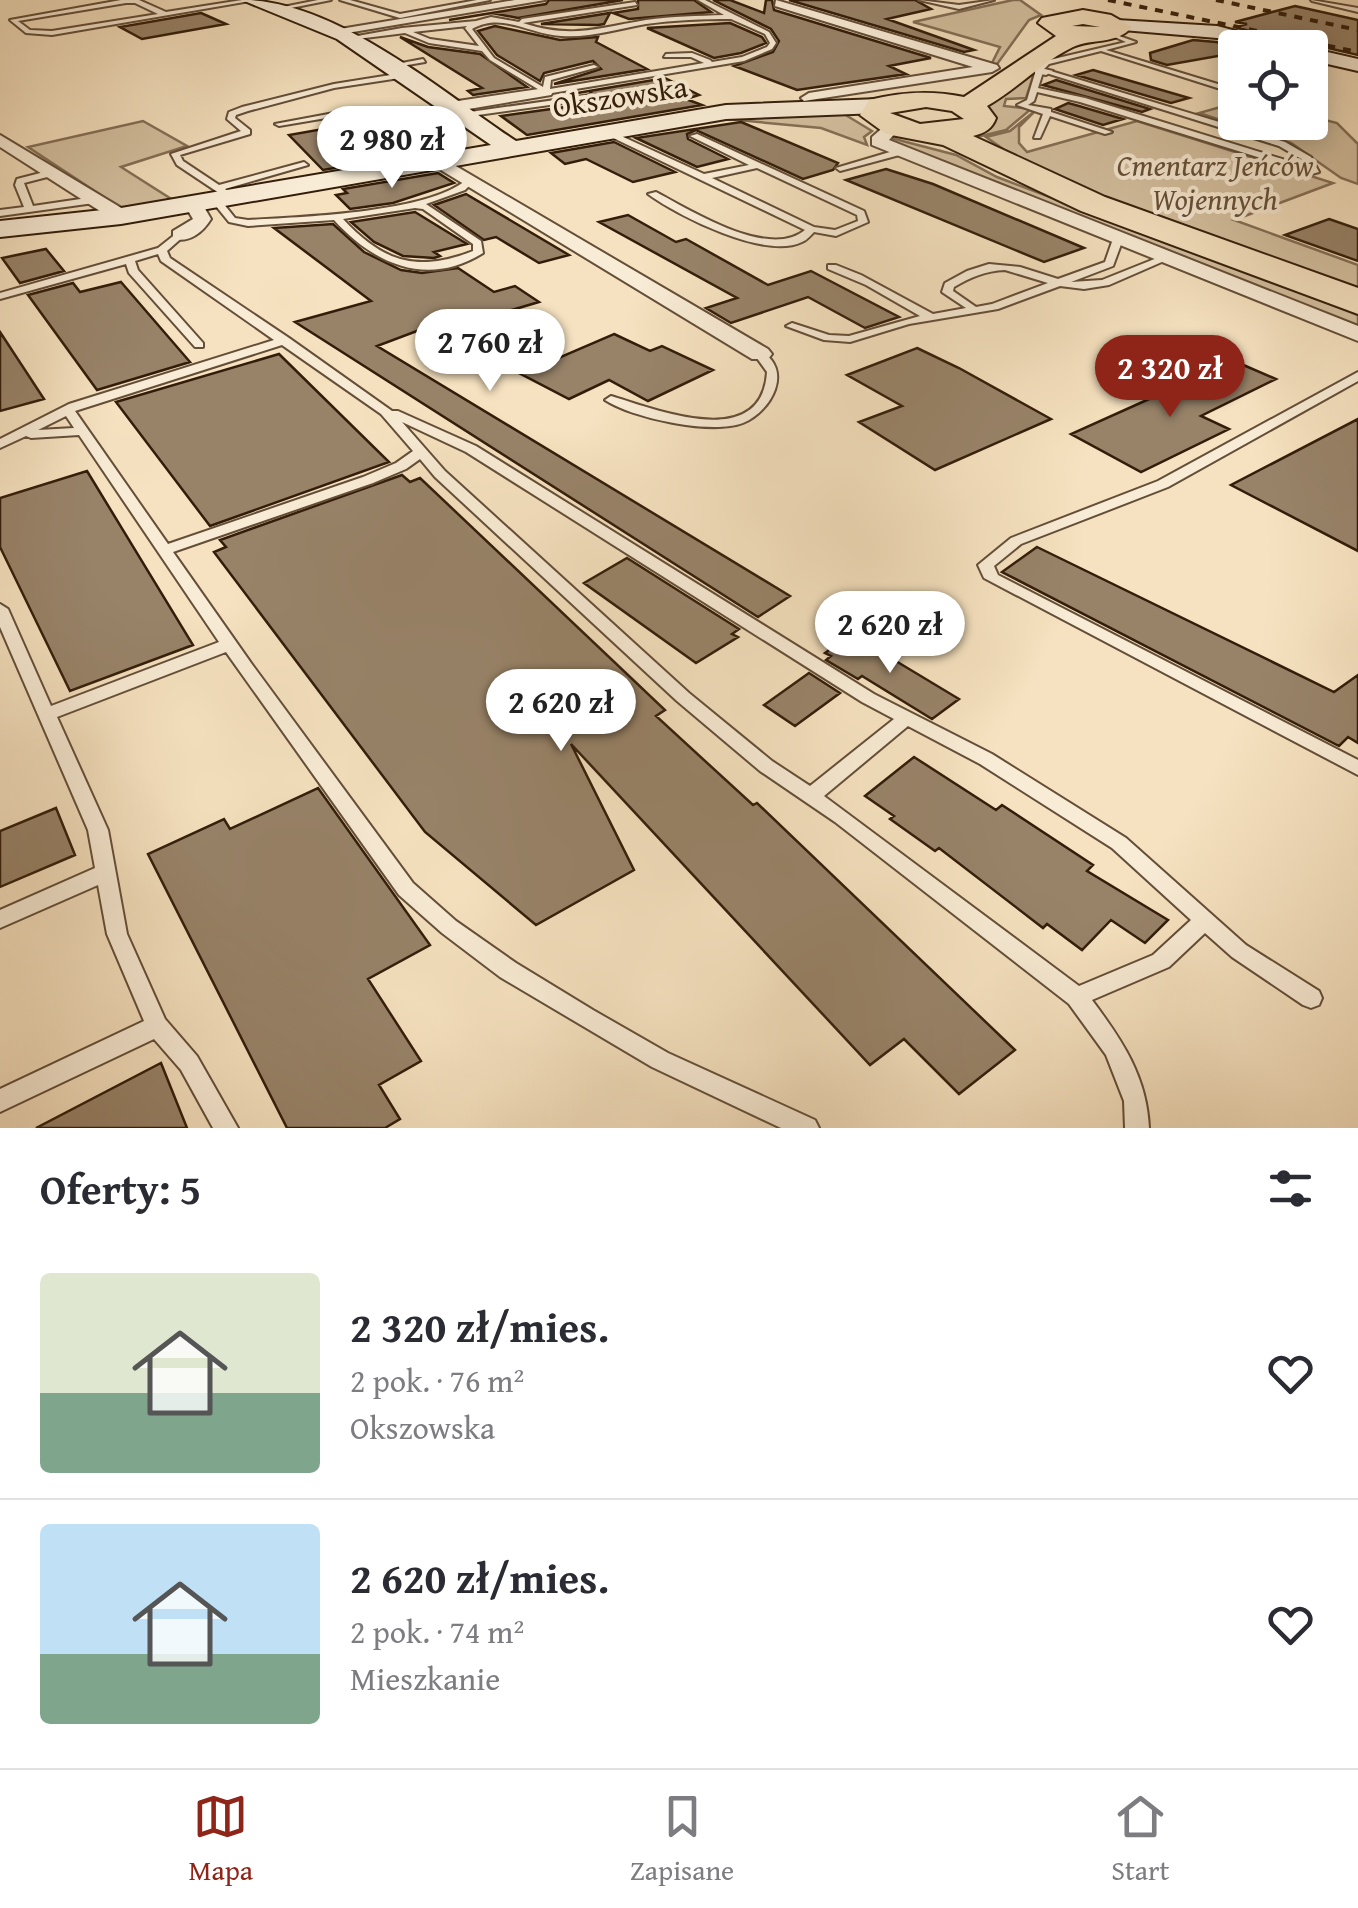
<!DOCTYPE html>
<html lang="pl">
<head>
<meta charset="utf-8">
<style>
	:root { --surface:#fff; --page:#f2f2f3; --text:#2b2b33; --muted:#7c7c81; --line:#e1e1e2; --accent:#8f2418 }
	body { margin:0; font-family:"Gentium Book Plus",serif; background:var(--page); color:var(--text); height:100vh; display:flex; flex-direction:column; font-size:38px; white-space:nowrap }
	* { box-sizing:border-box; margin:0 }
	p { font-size:32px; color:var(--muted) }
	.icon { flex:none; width:55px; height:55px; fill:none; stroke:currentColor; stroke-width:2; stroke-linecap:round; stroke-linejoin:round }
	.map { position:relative; height:1128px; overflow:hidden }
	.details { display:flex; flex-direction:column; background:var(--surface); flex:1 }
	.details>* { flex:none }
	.buttons { position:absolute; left:1218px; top:30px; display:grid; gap:20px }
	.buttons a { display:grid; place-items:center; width:110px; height:110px; border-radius:10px; background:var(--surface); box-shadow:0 5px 25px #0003; font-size:50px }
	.price { position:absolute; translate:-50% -85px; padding:0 22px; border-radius:35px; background:#fff; color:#222; font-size:32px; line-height:65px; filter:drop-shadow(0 2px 5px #0008) }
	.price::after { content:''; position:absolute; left:50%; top:60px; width:30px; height:22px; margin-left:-15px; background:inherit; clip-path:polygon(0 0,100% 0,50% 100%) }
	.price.selected { background:var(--accent); color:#fff }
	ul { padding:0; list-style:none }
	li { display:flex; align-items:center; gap:30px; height:250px; padding:0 40px }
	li+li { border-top:2px solid var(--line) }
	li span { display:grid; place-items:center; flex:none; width:280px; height:200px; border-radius:10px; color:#555 }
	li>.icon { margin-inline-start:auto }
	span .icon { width:120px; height:120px; fill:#fffc; stroke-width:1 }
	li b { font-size:42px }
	h2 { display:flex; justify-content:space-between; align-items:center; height:120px; padding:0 40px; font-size:42px }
	.menu { display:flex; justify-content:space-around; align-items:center; height:140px; border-top:2px solid var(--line); background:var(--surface); font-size:28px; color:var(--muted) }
	.menu a { display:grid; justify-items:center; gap:5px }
	.menu .selected { color:var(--accent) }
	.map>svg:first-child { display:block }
	.green { fill:#d5c1a1; stroke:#846f56; stroke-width:2.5 }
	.building { fill:#988369; stroke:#331d0a; stroke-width:2.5 }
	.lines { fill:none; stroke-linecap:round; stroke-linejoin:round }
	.lane-casing { stroke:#644e38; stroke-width:4 }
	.street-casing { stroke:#644e38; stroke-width:4 }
	.secondary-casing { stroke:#331d0a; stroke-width:4 }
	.highway-casing { stroke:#331d0a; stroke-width:4 }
	.lane { fill:#f9ecd6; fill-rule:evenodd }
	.street { fill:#f9ecd6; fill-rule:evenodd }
	.secondary { fill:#f9ecd6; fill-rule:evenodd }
	.highway { fill:#f6e2c0; fill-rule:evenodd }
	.rail { stroke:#331d0a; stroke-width:4; stroke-dasharray:8 8; stroke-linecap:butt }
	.labels { text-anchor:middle; stroke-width:8; stroke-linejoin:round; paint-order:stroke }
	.far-street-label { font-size:30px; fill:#331d0a; stroke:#f9ecd6 }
	.far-park-label { font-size:30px; font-style:italic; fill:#644e37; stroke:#f9ecd6 }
</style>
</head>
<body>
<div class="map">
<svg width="1358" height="1128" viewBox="0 0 1358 1128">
	<rect width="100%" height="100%" fill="#f6e2c0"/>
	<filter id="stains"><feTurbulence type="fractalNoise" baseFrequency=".002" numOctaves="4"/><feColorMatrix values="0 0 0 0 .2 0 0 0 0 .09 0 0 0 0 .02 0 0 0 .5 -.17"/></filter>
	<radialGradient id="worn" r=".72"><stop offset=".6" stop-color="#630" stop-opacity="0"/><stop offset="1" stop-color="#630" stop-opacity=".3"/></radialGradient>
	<!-- green -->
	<path class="green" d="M1013,0H1020L1041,15L1029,20L995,67L991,65L1000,47L913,22Z
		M1023,73L1034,74L1026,98L1006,99L1004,106L1031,109L1006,130L977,137L980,104Z
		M1235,103V122H1310V116L1337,123L1358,144V184L1341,178L1291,143L1199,113Z
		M1036,110L1019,127V143L1027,152L1137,121L1333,183L1234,220L1358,265V292L1098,197L1006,151L986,137L1010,131Z
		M844,114L872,131L864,137L867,145L821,128L726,119Z
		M143,121L187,146L121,167L176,202L122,209L28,147Z
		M891,138L956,155L997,177L1358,315V326L888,141Z"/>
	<!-- building -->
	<path class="building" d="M549,0H623L518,18L492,13L449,20L546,4Z
		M638,0H694L711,12L629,19L613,13L638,9Z
		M713,0H730L764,13L766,0H772L774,10L931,58L889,66L906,74L797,90L734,66L773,52L779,41L771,29Z
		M789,0H915L931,9L887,19L974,50L964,52Z
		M1295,6L1358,20V55L1311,44L1305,48L1236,27L1247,24L1235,22Z
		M201,13L226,24L142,39L120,27Z
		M610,13L604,24L598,25L541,24Z
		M730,23L762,37L766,43L741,53L714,58L647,28Z
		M495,26L560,40L598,37L596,42L647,69L554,84L601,69L593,61L544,73L540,81L497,55L478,31Z
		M400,37L428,47L480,54L527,87L473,95L468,91L482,88Z
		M1193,40L1216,42L1244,48H1235V53L1167,65L1151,60L1150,53Z
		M1093,70L1189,98L1171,103L1076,75Z
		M665,78L699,95L686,99L702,105L527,135L501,116L594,103L596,97L589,91L560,96Z
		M1056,80L1150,109L1142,112L1043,85Z
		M1068,103L1079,106L1123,119L1103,125L1055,109Z
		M374,120L387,122L421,148L437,145L442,150L323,170L289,135Z
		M741,122L838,163L833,170L803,179L696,130L687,134L688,139L728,159L697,167L636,138Z
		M614,142L675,172L633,182L586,159L565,164L551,153Z
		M886,169L933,184L1084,248L1044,262L846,180Z
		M438,173L454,183L393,203L350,209L336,195L347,193L343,189Z
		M466,194L569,255L539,263L496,237L484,240L434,205Z
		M415,212L467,244L434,252L440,256L434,258L403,256L374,242L351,222Z
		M628,215L676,242L686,239L768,285L811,271L899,317L865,328L808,297L731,323L706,308L737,298L599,222Z
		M1329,219L1358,229V261L1285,235Z
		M333,224L364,252L401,270L422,273L458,268L494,292L515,286L539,302L481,319L470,311L377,346L790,596L758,617L295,322L371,301L274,228Z
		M46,249L64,271L20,283L2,258Z
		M121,282L190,362L97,390L28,295L73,283L80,292Z
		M0,332L44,399L0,411Z
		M614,334L650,351L662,346L713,370L648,401L609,380L569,399L521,374Z
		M917,348L959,368L1051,419L935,470L859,422L902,406L847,375Z
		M279,354L389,462L210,526L116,402Z
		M1241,364L1276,379L1201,416L1229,429L1141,472L1071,434L1158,395L1166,399Z
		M1358,419V551L1231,485Z
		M87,471L193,645L70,691L0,547V498Z
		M402,475L410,482L420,478L665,710L656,716L753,805L757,803L1015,1050L959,1094L904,1039L870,1065L571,744L634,870L536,925L425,832L214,552L226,547L220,540Z
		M1037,547L1334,692L1358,675V743L1348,737L1339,746L1002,572Z
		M627,558L739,629L732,634L738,637L696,663L584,583Z
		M851,634L959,699L932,719L862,676L858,679L826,660L831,656L825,653Z
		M809,673L840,693L795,726L764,705Z
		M914,757L996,810L1002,805L1093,865L1087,871L1168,920L1145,943L1111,920L1082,950L1047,924L1043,928L939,848L935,851L890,819L894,816L865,796Z
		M318,788L430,945L368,979L421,1061L379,1085L400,1119L385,1128H287L148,854L224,819L230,829Z
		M56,808L75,855L0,887V831Z
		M161,1063L187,1128H36Z"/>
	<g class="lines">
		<defs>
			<path id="lane" d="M121,0H139L166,12L242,0H256L52,35L26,33L10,20ZM126,3H135L158,14L52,31L30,30L18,21Z
				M318,0H331L276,11L273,9Z
				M340,0H350L400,14L477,0H490L400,18Z
				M698,0H705L769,32L776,43L772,49L744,61L546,94L490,60L482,51L429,43L405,33L349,40L346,38L402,28L476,21L491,17L519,22L522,19L635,2L637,5L523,23C571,39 598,28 646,20C672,16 698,16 724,15ZM731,19L765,34L770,43L767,47L742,57L712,62L710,60L692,53L666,54L664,57H691L704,63L550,89L551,80L598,67L594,65L545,77L543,87L494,58L472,29C503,12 529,34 561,36C590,38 618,29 646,24C674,20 703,19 731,19ZM467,26L465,28L479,46L430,39L413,32Z
				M919,0L959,5L994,0L959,9Z
				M1311,0L1358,8V12L1312,1Z
				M1108,32L1136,42L1106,50L1234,89L1227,91L1101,51L1049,64L1044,69L1285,142L1311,157L1319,172L1312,174L1080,102L1037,92L1034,101L1028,105L1051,109V112L1112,132L1105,134L1050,116L1040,138H1034L1043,114L1017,105L1027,100L1036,70L1045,61L1126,42L1108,34ZM1043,72L1279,146L1305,161L1308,167L1085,98L1038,88Z
				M423,59L425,62L390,68L386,66Z
				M403,73L406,77L334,88L248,111L236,115L235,118L250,130V134L180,155L183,161L219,185L304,162L308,165L225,189L234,195V199H228L177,165L171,154L241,131L227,119L229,112L242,107L334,84Z
				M590,95L593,99L428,122L350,114L279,126L275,124L350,110L428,118Z
				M608,130L704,174L749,165L690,136L697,134L864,211L868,222L836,236L814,232C810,236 807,240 802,242C765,260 678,216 648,194L656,192C692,211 769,260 805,230L605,134L604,132ZM757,168L857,215L858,221L835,230L814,227L712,178Z
				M900,149L904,152L903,154L840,171L836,168Z
				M52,170L55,171V175L24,183L33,206L94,197L99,200L94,203L0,216V210L24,207L15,185L17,179Z
				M466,180L473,182L465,190L426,204L481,241L483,253C427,288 374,264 334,220L248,226L229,222L211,200L219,198L235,218L248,220C300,217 427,213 466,180ZM415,208L423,209L473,244V251C417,273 383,262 343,219Z
				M177,233L185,235L167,251L170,258L289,338L392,411H398L476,446L874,694L992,754L1126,838L1246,945L1319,991L1322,998L1319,1005L1311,1008L1303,1005L1232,957L1205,933L1169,967L1092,1000C1122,1040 1147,1077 1149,1128H1125L1124,1101L1106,1055L1069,1004L835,822L760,771L677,701L435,477L420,459L406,469L373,483L173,552L251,663L413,883L456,921L516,963L593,1010L668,1053L815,1120L819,1128H781L652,1067L500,977L442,933L399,895L226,652L57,717L108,830L127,934L165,1019L197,1056L238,1128H213L181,1070L154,1039L0,1112V1089L144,1021L107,934L98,885L0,928V910L95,868L88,830L0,627V604L8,609L51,706L219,642L79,435L31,438L26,436L0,448V439L69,404L274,340L161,261L158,254L135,261L138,270L203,343V347H195L129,273L126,264L0,299V293L158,248ZM282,345L381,414L413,451L396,463L363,477L168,544L75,411ZM66,416L74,428L38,430ZM402,422L466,452L862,702L894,719L810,786L772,761L689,693L445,471ZM908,726L980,764L1112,848L1191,920L1153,955L1079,986L824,796Z
				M1118,236L1123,239L1113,266L1071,282L1102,280L1162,256L1171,258L1109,285L1084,289L1060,286L998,309L909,324L850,342L824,340L786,326L792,323L829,335L849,336L920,316L866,285L828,269V265H836L861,275L933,314L966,308L942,292L945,283L967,271L989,264L1020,267L1058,279L1105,262L1113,239ZM1005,270L1048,283L992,304L976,307L953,291L954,287C971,277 985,271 1005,270Z
				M760,351C794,369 772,411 743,423C711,435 632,418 605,400L611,396C655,409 762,453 767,372L754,354Z
				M1358,372V381L1168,487L1021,544L994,566L998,575L1358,760V775L984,578L978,565L1011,538L1158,481Z"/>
			<path id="street" d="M515,0H545L335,35L328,31Z
				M776,0L997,65L999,68L992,72L804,101L801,98L809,93L973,67L775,6Z
				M1035,67L1053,71L1046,75L1035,73Z
				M546,88L553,92L551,95L451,112L443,107L451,102Z
				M887,124L901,127L889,140L1358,326V341L872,145V137Z
				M0,135L128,212L130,216L121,222L114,220L0,147Z
				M437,155L768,349L772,354L768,359H752L431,164V156Z
				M193,198L200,200L211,219C203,232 190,243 173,239V231L193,219L184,204Z"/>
			<path id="secondary" d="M242,0C336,0 440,91 516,141L726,105L879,99L890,106L879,113L726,119L121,224L0,237V221L121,208L491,145L337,39Z
				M1117,20L1217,26L1302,48H1264L1217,38L1111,29V21Z
				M1310,48L1358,59V71L1310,60Z"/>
			<path id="highway" d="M1083,10L1111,15L1132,27C1116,45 1093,38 1073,47C1042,62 1017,89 987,106L996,118C992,129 985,133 973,136L1105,197L1358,288V314L1081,211L943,145L886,134L860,115L869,100C901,92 931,90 964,97L1056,36L1038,23L1042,18ZM1083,24L1100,27L1072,26ZM926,107L952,111L964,119L920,124L890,113Z"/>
		</defs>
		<!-- lane casing -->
		<use href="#lane" class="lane-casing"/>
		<!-- street casing -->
		<use href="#street" class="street-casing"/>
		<!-- secondary casing -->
		<use href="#secondary" class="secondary-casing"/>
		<!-- highway casing -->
		<use href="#highway" class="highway-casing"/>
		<!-- lane -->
		<use href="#lane" class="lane"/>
		<!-- street -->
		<use href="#street" class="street"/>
		<!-- secondary -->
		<use href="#secondary" class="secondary"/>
		<!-- highway -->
		<use href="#highway" class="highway"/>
		<!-- rail -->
		<path class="rail" d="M1108,0L1358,52
			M1216,0L1358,30"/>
	</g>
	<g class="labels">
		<!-- far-street labels -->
		<g class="far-street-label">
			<text transform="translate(620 97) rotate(-9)" y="10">Okszowska</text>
		</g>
		<!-- far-park labels -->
		<g class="far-park-label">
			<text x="1215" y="176">Cmentarz Jeńców<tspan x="1215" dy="34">Wojennych</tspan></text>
		</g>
	</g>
	<rect width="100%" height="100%" filter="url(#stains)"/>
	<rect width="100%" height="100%" fill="url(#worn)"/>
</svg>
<div class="buttons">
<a><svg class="icon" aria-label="locate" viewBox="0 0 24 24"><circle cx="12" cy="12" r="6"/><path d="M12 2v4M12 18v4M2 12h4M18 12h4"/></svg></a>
</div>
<b class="price" style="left:392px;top:191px">2 980 zł</b>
<b class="price" style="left:490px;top:394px">2 760 zł</b>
<b class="price selected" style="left:1170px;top:420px">2 320 zł</b>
<b class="price" style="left:890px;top:676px">2 620 zł</b>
<b class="price" style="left:561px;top:754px">2 620 zł</b>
</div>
<section class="details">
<h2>Oferty: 5<svg class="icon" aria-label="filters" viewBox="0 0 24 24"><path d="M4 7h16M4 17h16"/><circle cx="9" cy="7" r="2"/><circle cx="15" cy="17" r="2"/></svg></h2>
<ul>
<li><span style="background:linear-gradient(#dfe7d0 60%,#7fa58c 0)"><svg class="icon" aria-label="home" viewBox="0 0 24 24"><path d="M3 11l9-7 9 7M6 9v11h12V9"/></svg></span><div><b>2 320 zł/mies.</b><p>2 pok. · 76 m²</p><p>Okszowska</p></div><svg class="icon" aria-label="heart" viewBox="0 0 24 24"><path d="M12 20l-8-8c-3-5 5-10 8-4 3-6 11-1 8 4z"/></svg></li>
<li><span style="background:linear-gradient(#bfe0f5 65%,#7fa58c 0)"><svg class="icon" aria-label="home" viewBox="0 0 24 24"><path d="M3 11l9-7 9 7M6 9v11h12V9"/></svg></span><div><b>2 620 zł/mies.</b><p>2 pok. · 74 m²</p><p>Mieszkanie</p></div><svg class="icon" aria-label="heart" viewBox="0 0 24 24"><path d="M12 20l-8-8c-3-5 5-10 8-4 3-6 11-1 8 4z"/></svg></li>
</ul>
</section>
<nav class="menu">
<a class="selected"><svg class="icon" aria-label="map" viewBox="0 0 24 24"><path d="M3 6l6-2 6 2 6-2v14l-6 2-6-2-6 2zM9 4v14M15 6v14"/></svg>Mapa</a>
<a><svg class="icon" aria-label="saved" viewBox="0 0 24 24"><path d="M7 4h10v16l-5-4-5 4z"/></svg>Zapisane</a>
<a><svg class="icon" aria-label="home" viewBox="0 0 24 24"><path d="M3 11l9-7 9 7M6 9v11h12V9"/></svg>Start</a>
</nav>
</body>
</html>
